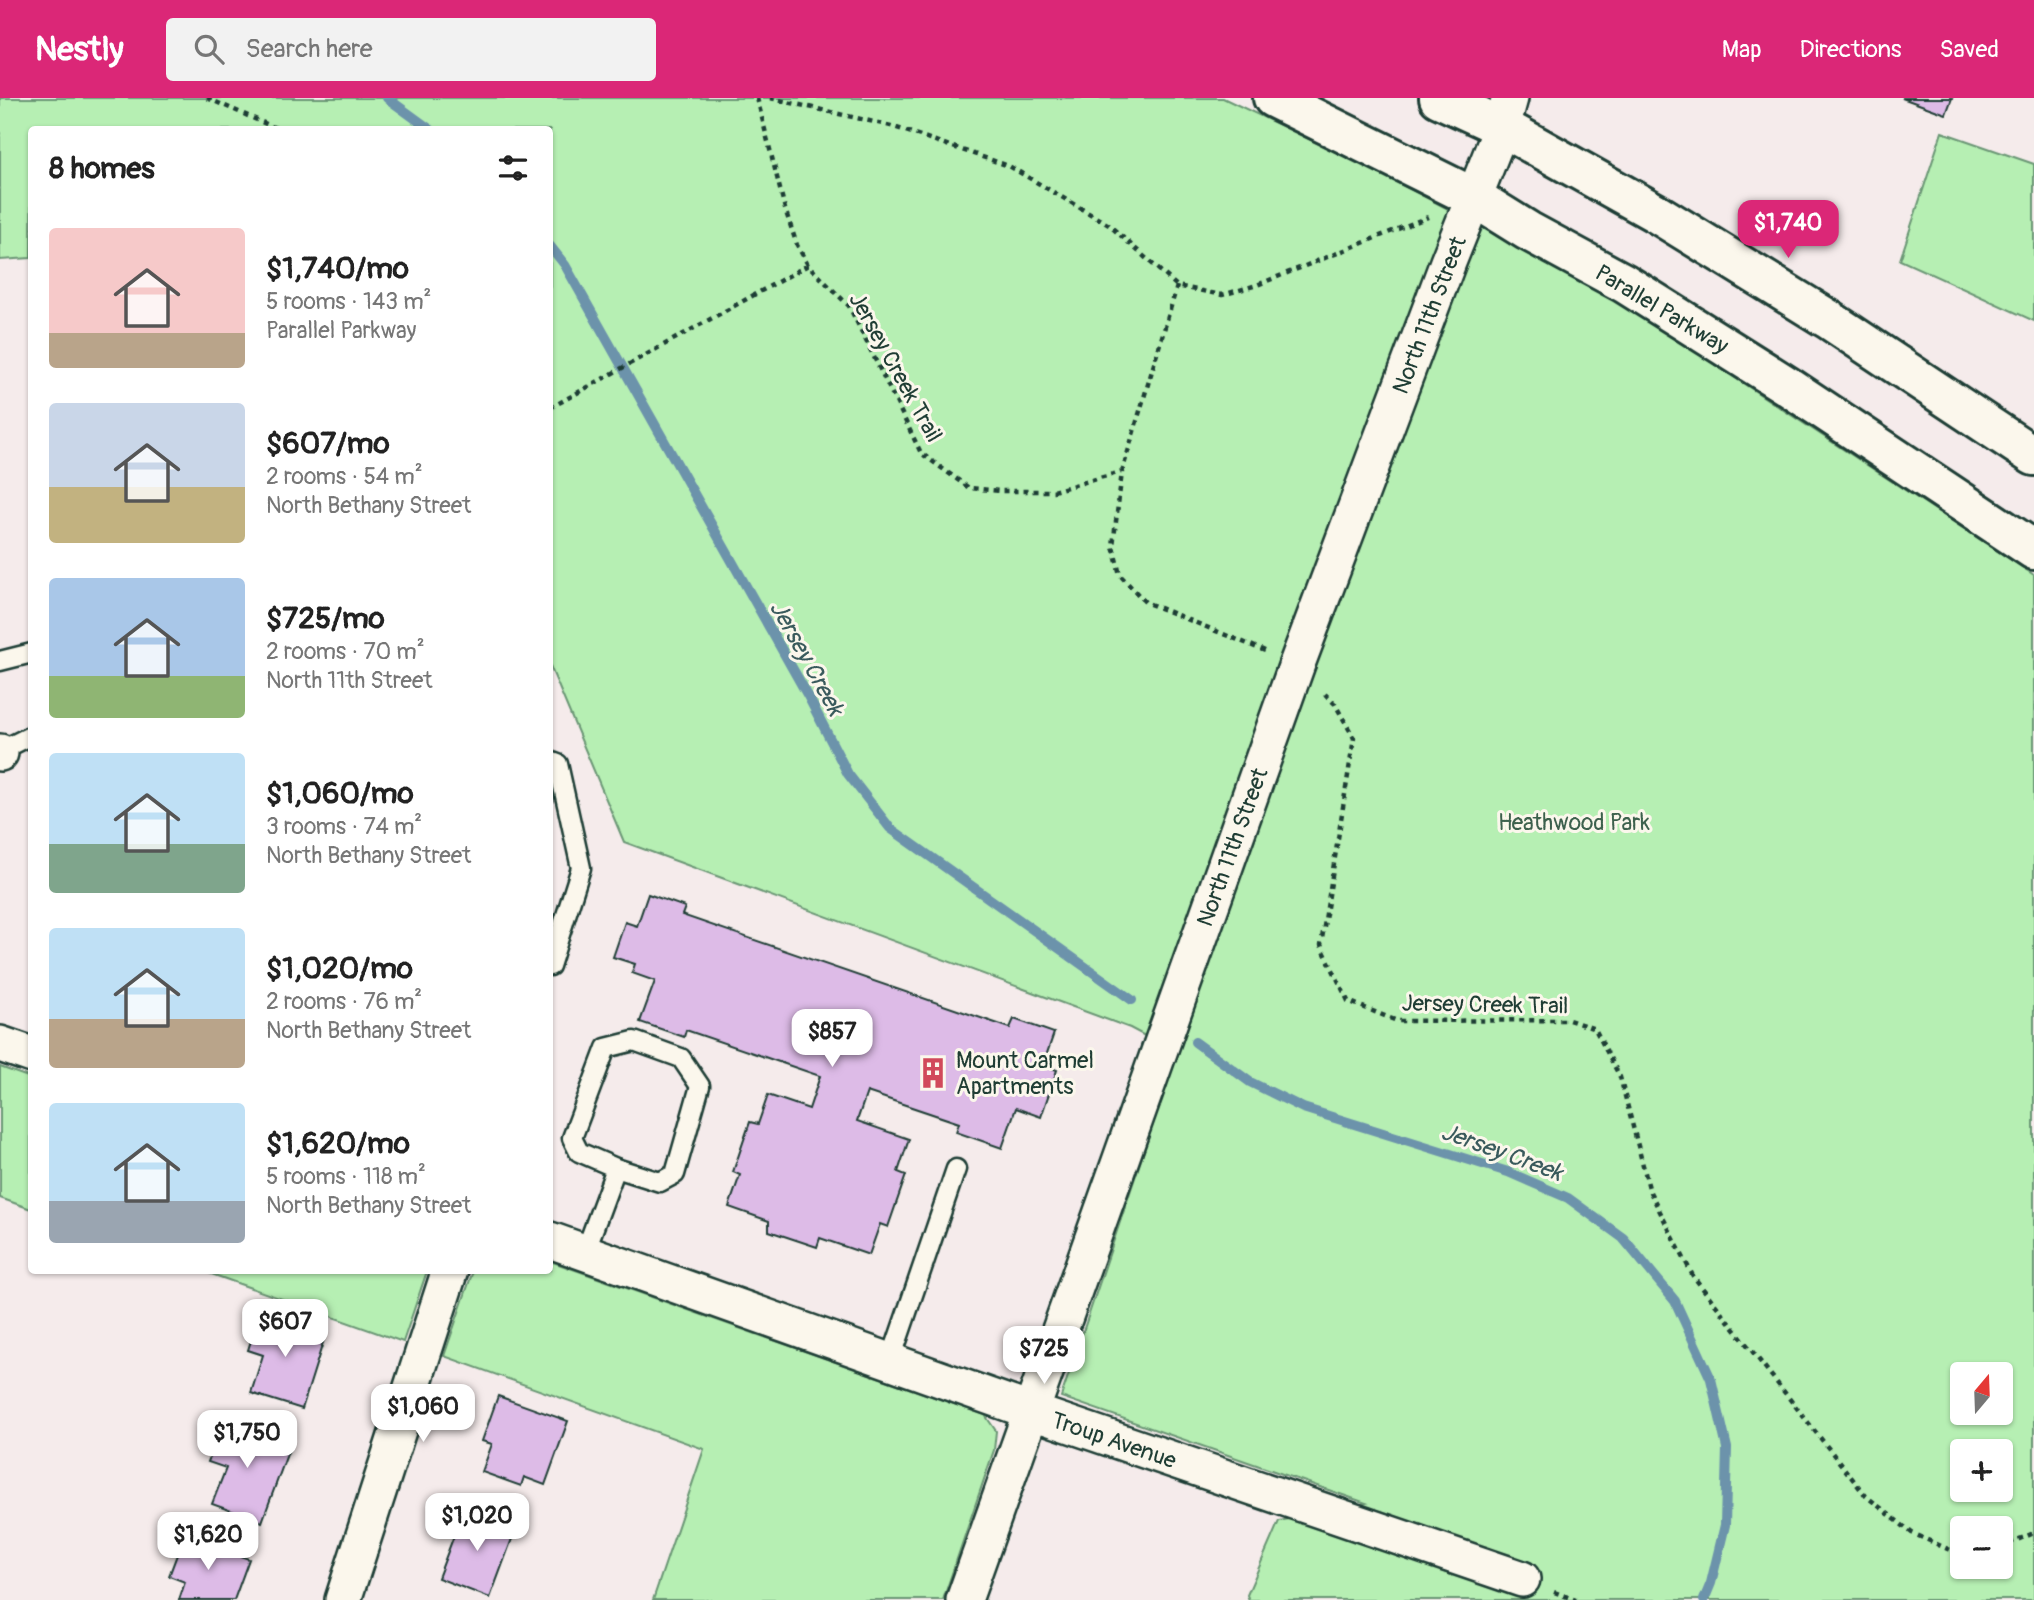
<!DOCTYPE html>
<html lang="en">
<head>
<meta charset="utf-8">
<style>
	:root { --surface:#fff; --page:#f2f2f2; --text:#222; --muted:#767676; --accent:#db2777 }
	body { margin:0; font-family:Pangolin,sans-serif; background:var(--page); color:var(--text); height:100vh; display:flex; flex-direction:column; font-size:26px; white-space:nowrap }
	* { box-sizing:border-box; margin:0 }
	p { font-size:23px; color:var(--muted) }
	.icon { flex:none; width:38px; height:38px; fill:none; stroke:currentColor; stroke-width:2; stroke-linecap:round; stroke-linejoin:round }
	.map { position:relative; flex:1; overflow:hidden }
	.panel { position:absolute; left:28px; top:28px; width:525px; height:1148px; display:flex; flex-direction:column; background:var(--surface); border-radius:7px; box-shadow:0 2px 5px #0004 }
	.panel>* { flex:none }
	.needle { width:46px; rotate:19deg }
	.tools { position:absolute; left:1950px; top:1264px; display:grid; gap:14px }
	.tools a { display:grid; place-items:center; width:63px; height:63px; border-radius:7px; background:var(--surface); box-shadow:0 2px 5px #0004; font-size:35px }
	.price { position:absolute; translate:-50% -60px; padding:0 16px; border-radius:14px; background:#fff; color:#222; font-size:23px; line-height:46px; filter:drop-shadow(0 2px 4px #0008) }
	.price::after { content:''; position:absolute; left:50%; top:42px; width:21px; height:16px; margin-left:-10px; background:inherit; clip-path:polygon(0 0,100% 0,50% 100%) }
	.price.active { background:var(--accent); color:#fff }
	ul { padding:0; list-style:none }
	li { display:flex; align-items:center; gap:21px; height:175px; padding:0 21px }
	li span { display:grid; place-items:center; flex:none; width:196px; height:140px; border-radius:7px; color:#555 }
	li>.icon { margin-inline-start:auto }
	span .icon { width:84px; height:84px; fill:#fffc; stroke-width:1 }
	li b { font-size:30px }
	h2 { display:flex; justify-content:space-between; align-items:center; height:84px; padding:0 21px; font-size:30px }
	header { display:flex; align-items:center; gap:42px; box-sizing:border-box; height:98px; padding:0 35px; background:var(--accent); color:#fff }
	header strong { font-size:33px }
	nav { display:flex; gap:38px; margin-inline-start:auto; font-size:24px }
	.search { width:490px; height:63px; background:var(--page); display:flex; align-items:center; gap:18px; box-sizing:border-box; padding:0 24px; border-radius:7px; color:var(--muted); font-size:26px }
	.map>svg:first-child { display:block }
	.green { fill:#b6efb3; stroke:#6a9674; stroke-width:2; fill-rule:evenodd }
	.lines { fill:none; stroke-linecap:round; stroke-linejoin:round }
	.stream { stroke:#6c93ab; stroke-width:10 }
	.building { fill:#ddbbe7; stroke:#1f3d34; stroke-width:2 }
	.lane-casing { stroke:#1f3d34; stroke-width:23 }
	.street-casing { stroke:#1f3d34; stroke-width:40 }
	.secondary-casing { stroke:#1f3d34; stroke-width:44 }
	.path { stroke:#1f3d34; stroke-width:4.5; stroke-dasharray:5 5; stroke-linecap:butt }
	.lane { stroke:#fbf7ec; stroke-width:18 }
	.street { stroke:#fbf7ec; stroke-width:35 }
	.secondary { stroke:#fbf7ec; stroke-width:38 }
	.labels { text-anchor:middle; stroke-width:6; stroke-linejoin:round; paint-order:stroke }
	.street-label { font-size:23px; fill:#1f3d34; stroke:#fbf7ec }
	.park-label { font-size:23px; fill:#3d614d; stroke:#fbf7ec }
	.poi-label { font-size:23px; fill:#1f3d34; stroke:#fbf7ec; text-anchor:start }
	.water-label { font-size:24px; font-style:italic; fill:#395a5c; stroke:#fbf7ec }
</style>
</head>
<body>
<header>
<strong>Nestly</strong>
<div class="search"><svg class="icon" aria-label="search" viewBox="0 0 24 24"><circle cx="10" cy="10" r="6"/><path d="M15 15l6 6"/></svg>Search here</div>
<nav><a>Map</a><a>Directions</a><a>Saved</a></nav>
</header>
<div class="map">
<svg width="2034" height="1502" viewBox="0 0 2034 1502">
	<rect width="100%" height="100%" fill="#f5ebeb"/>
	<filter id="ink" filterUnits="userSpaceOnUse"><feTurbulence type="fractalNoise" baseFrequency=".0143" numOctaves="2"/><feDisplacementMap in="SourceGraphic" scale="14" xChannelSelector="R" yChannelSelector="G"/><feConvolveMatrix kernelMatrix="1 2 1 2 8 2 1 2 1" color-interpolation-filters="sRGB"/></filter>
	<g filter="url(#ink)">
		<!-- green -->
		<path class="green" d="M0,0H1223L1364,67L1565,172L1673,239L2034,477V1502H1249L1247,1497L1279,1423L1366,1405L1061,1299L1177,955L1130,930L624,744L550,568V32H32L31,160L0,162ZM1962,1276H2000V1314H1962ZM1962,1353H2000V1391H1962ZM1962,1430H2000V1468H1962Z
			M1942,34L2034,66V223L1900,162Z
			M0,969L31,980V1111L0,1100Z
			M550,1163L985,1317L996,1333L994,1352L943,1502H653L704,1351L444,1258L473,1173L550,1172Z
			M203,1173L426,1172L427,1173L403,1244Z"/>
		<g class="lines">
			<!-- stream -->
			<path class="stream" d="M387,0L431,32
				M550,148L565,167L808,598L848,676L890,730L1132,902
				M1195,944L1250,984L1303,1010L1508,1074L1568,1100L1623,1140L1675,1203L1711,1281L1727,1350L1725,1427L1711,1485L1704,1502"/>
		</g>
		<!-- building -->
		<path class="building" d="M1902,0H1952L1946,16Z
			M648,796L685,809L682,817L1010,930L1014,921L1054,935L1043,967L1057,972L1041,1019L1016,1010L1002,1050L956,1034L959,1025L867,994L857,1023L909,1041L898,1074L906,1077L888,1129L880,1126L869,1157L820,1140L817,1149L769,1133V1123L729,1109L740,1077L733,1074L750,1024L758,1026L768,997L809,1011L820,978L686,932L684,939L640,924L655,883L632,875L635,866L613,859L625,824L637,828Z
			M260,1214L326,1235L302,1311L251,1295L263,1257L248,1252Z
			M498,1298L568,1323L545,1387L524,1379L521,1388L482,1374L492,1346L482,1343Z
			M223,1323L290,1348L262,1424L212,1406L226,1370L208,1364Z
			M464,1411L516,1430L490,1500L438,1480Z
			M184,1438L249,1461L234,1502H179L185,1484L169,1478Z"/>
		<g class="lines">
			<defs>
				<path id="lane" d="M0,563L32,555
					M0,653L32,637
					M550,663L558,666L581,770L550,868
					M585,1154L616,1070L579,1054L572,1040L606,950L634,943L681,960L700,988L675,1076L660,1084L616,1070
					M890,1264L956,1071"/>
				<path id="street" d="M0,655V654
					M0,946L32,957
					M550,1142L1030,1313L1522,1481
					M343,1502L450,1172
					M964,1502L1297,566L1448,164L1502,29L1510,0"/>
				<path id="secondary" d="M1273,0L1475,100L1528,133L1624,185L1789,289L2034,452
					M1439,0L1502,29L1656,115L1828,221L2034,358"/>
			</defs>
			<!-- lane casing -->
			<use href="#lane" class="lane-casing"/>
			<!-- street casing -->
			<use href="#street" class="street-casing"/>
			<!-- secondary casing -->
			<use href="#secondary" class="secondary-casing"/>
			<!-- path -->
			<path class="path" d="M207,0L280,32
				M757,0L785,111L797,147L808,167L849,208L921,355L969,390L1001,393H1053L1121,374
				M770,0L891,28L1009,68L1109,127L1177,188L1222,197L1257,187L1428,119
				M1177,188L1122,374L1113,448L1120,477L1145,504L1265,553
				M550,310L808,167
				M1325,596L1335,606L1354,640L1321,847L1348,903L1397,923L1569,922L1595,931L1620,979L1650,1094L1693,1178L1866,1398L1912,1435L1950,1452L1962,1453
				M2000,1449L2034,1435
				M1554,1494L1576,1502"/>
			<!-- lane -->
			<use href="#lane" class="lane"/>
			<!-- street -->
			<use href="#street" class="street"/>
			<!-- secondary -->
			<use href="#secondary" class="secondary"/>
		</g>
	</g>
	<!-- icons -->
	<defs>
		<symbol id="building-bare" viewBox="-9 -9 18 18"><path d="M-4-6H4V6H1V3H-1V6H-4ZM-2.5-4.3h1.7v1.8h-1.7ZM.8-4.3h1.7v1.8H.8ZM-2.5-1h1.7V.8h-1.7ZM.8-1h1.7V.8H.8Z" fill="#d1495b" stroke="#fbf7ec" stroke-width="2.5" paint-order="stroke"/></symbol>
	</defs>
	<g fill-rule="evenodd">
		<use href="#building-bare" x="911" y="953" width="44" height="44"/>
	</g>
	<g class="labels">
		<!-- street labels -->
		<g class="street-label">
			<text transform="translate(1662 211) rotate(31)" y="8">Parallel Parkway</text>
			<text transform="translate(1429 217) rotate(-69)" y="8">North 11th Street</text>
			<text transform="translate(896 269) rotate(61)" y="8">Jersey Creek Trail</text>
			<text transform="translate(1232 749) rotate(-70)" y="8">North 11th Street</text>
			<text transform="translate(1485 906) rotate(1)" y="8">Jersey Creek Trail</text>
			<text transform="translate(1114 1342) rotate(19)" y="8">Troup Avenue</text>
		</g>
		<!-- park labels -->
		<g class="park-label">
			<text x="1574" y="732">Heathwood Park</text>
		</g>
		<!-- poi labels -->
		<g class="poi-label">
			<text x="956" y="970">Mount Carmel<tspan x="956" dy="26">Apartments</tspan></text>
		</g>
		<!-- water labels -->
		<g class="water-label">
			<text transform="translate(807 560) rotate(61)" y="8">Jersey Creek</text>
			<text transform="translate(1502 1054) rotate(20)" y="8">Jersey Creek</text>
		</g>
	</g>
</svg>
<div class="tools">
<a><svg class="needle" viewBox="-14 -14 28 28"><path d="M0-13l5 13h-10z" fill="#e53935"/><path d="M0 13l5-13h-10z" fill="#767676"/></svg></a>
<a>+</a>
<a>−</a>
</div>
<b class="price active" style="left:1788px;top:162px">$1,740</b>
<b class="price" style="left:832px;top:971px">$857</b>
<b class="price" style="left:285px;top:1261px">$607</b>
<b class="price" style="left:1044px;top:1288px">$725</b>
<b class="price" style="left:423px;top:1346px">$1,060</b>
<b class="price" style="left:247px;top:1372px">$1,750</b>
<b class="price" style="left:477px;top:1455px">$1,020</b>
<b class="price" style="left:208px;top:1474px">$1,620</b>
<section class="panel">
<h2>8 homes<svg class="icon" aria-label="filters" viewBox="0 0 24 24"><path d="M4 7h16M4 17h16"/><circle cx="9" cy="7" r="2"/><circle cx="15" cy="17" r="2"/></svg></h2>
<ul>
<li><span style="background:linear-gradient(#f6c9c9 75%,#b9a48a 0)"><svg class="icon" aria-label="home" viewBox="0 0 24 24"><path d="M3 11l9-7 9 7M6 9v11h12V9"/></svg></span><div><b>$1,740/mo</b><p>5 rooms · 143 m²</p><p>Parallel Parkway</p></div></li>
<li><span style="background:linear-gradient(#c9d6e8 60%,#c2b280 0)"><svg class="icon" aria-label="home" viewBox="0 0 24 24"><path d="M3 11l9-7 9 7M6 9v11h12V9"/></svg></span><div><b>$607/mo</b><p>2 rooms · 54 m²</p><p>North Bethany Street</p></div></li>
<li><span style="background:linear-gradient(#a9c7e8 70%,#8fb573 0)"><svg class="icon" aria-label="home" viewBox="0 0 24 24"><path d="M3 11l9-7 9 7M6 9v11h12V9"/></svg></span><div><b>$725/mo</b><p>2 rooms · 70 m²</p><p>North 11th Street</p></div></li>
<li><span style="background:linear-gradient(#bfe0f5 65%,#7fa58c 0)"><svg class="icon" aria-label="home" viewBox="0 0 24 24"><path d="M3 11l9-7 9 7M6 9v11h12V9"/></svg></span><div><b>$1,060/mo</b><p>3 rooms · 74 m²</p><p>North Bethany Street</p></div></li>
<li><span style="background:linear-gradient(#bfe0f5 65%,#b9a48a 0)"><svg class="icon" aria-label="home" viewBox="0 0 24 24"><path d="M3 11l9-7 9 7M6 9v11h12V9"/></svg></span><div><b>$1,020/mo</b><p>2 rooms · 76 m²</p><p>North Bethany Street</p></div></li>
<li><span style="background:linear-gradient(#bfe0f5 70%,#9aa5b1 0)"><svg class="icon" aria-label="home" viewBox="0 0 24 24"><path d="M3 11l9-7 9 7M6 9v11h12V9"/></svg></span><div><b>$1,620/mo</b><p>5 rooms · 118 m²</p><p>North Bethany Street</p></div></li>
</ul>
</section>
</div>
</body>
</html>
